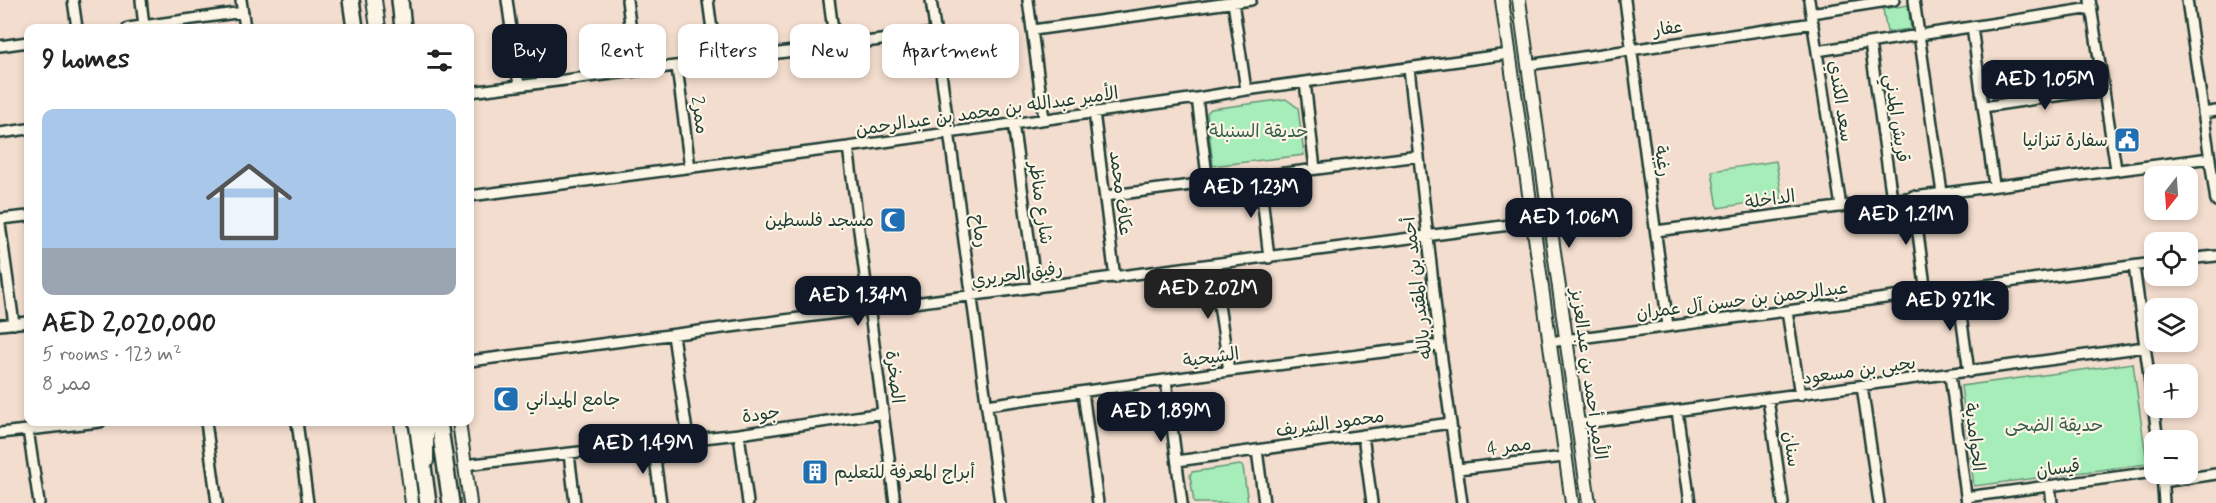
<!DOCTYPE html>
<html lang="en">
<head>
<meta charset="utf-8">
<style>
	:root { --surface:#fff; --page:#f2f2f2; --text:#222; --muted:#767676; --accent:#111827 }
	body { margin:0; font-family:Mynerve,"Playpen Sans Arabic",sans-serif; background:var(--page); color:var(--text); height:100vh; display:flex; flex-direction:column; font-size:22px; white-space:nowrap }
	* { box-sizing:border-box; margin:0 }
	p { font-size:20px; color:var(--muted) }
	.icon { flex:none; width:33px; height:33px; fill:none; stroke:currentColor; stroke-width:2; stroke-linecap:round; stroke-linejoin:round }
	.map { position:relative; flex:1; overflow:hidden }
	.panel { position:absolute; left:24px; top:24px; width:450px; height:402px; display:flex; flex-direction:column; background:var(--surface); border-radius:12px; box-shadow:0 3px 9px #0003 }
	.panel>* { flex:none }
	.top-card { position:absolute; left:492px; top:24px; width:570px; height:54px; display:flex; gap:12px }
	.needle { width:39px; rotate:197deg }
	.buttons { position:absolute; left:2144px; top:166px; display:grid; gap:12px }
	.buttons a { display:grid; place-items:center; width:54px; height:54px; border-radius:12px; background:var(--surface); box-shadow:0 3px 9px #0003; font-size:30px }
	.price { position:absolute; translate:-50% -51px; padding:0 14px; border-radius:12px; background:var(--accent); color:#fff; font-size:20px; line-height:39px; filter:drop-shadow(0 2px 3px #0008) }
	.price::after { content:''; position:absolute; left:50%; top:36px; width:18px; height:14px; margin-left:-9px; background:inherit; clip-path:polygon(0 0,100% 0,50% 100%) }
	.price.on { background:#222; color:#fff }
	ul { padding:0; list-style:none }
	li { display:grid; align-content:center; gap:12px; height:318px; padding:0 18px }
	li span { display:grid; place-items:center; height:186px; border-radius:12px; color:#555 }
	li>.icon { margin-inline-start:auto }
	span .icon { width:108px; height:108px; fill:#fffc; stroke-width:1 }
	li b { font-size:26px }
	h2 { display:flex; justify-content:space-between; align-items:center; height:72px; padding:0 18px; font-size:26px }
	.pill { padding:0 21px; border-radius:12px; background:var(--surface); box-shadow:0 3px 9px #0003; font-size:21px; line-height:54px }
	.pill.on { background:var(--accent); color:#fff }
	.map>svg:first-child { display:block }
	.green { fill:#a6edb9; stroke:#629576; stroke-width:1.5 }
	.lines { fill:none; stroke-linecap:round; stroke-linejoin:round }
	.minor-casing { stroke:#1f3d34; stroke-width:14 }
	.tertiary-casing { stroke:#1f3d34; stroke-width:16 }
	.secondary-casing { stroke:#1f3d34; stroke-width:18 }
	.primary-casing { stroke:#1f3d34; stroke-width:20 }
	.minor { stroke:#fcf5e5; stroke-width:9 }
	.tertiary { stroke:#fcf5e5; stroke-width:12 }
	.secondary { stroke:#fcf5e5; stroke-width:14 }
	.primary { stroke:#fcf5e5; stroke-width:15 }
	.labels { text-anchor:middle; stroke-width:4.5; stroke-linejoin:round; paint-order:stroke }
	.street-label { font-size:18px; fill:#1f3d34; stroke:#fcf5e5 }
	.park-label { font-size:18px; fill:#3a604f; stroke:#fcf5e5 }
	.poi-label { font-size:18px; fill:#1f3d34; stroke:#fcf5e5; text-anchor:end }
</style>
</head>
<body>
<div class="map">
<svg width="2216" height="503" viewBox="0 0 2216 503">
	<rect width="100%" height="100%" fill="#f3ddce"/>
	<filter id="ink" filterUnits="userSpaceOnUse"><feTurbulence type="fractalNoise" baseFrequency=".0167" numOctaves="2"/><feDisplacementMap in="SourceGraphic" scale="12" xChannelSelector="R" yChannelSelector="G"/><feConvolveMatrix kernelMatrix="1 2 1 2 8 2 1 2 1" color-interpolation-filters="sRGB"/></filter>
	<g filter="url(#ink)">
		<!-- green -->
		<path class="green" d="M1908,5L1911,29L1887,32L1883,9Z
			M1286,99L1298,108L1304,155L1213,166L1207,113L1211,109Z
			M1776,161L1782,198L1718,208L1712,171Z
			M2133,363L2147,464L1974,486L1961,386Z
			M1240,465L1243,467L1248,503H1194L1190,475L1192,472Z"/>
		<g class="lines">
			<defs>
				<path id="minor" d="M73,0L77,28
					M141,0L144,26
					M241,0L245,28
					M507,0L519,86
					M627,0L636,71
					M708,0L716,60
					M829,0L835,45
					M931,0L1000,503
					M1028,0L1044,119
					M1625,0L1668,326
					M1809,0L1841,207
					M1914,0L1942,193
					M2090,0L2116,169
					M2187,0L2216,201
					M1233,2L1246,90
					M1811,13L1894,0
					M1972,27L1994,185
					M128,28L243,12
					M1033,30L1251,0
					M1870,43L1892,199
					M0,46L28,42
					M1817,51L2092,8
					M1528,65L1813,23
					M677,67L690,168
					M1409,68L1440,345L1462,503
					M1305,82L1315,169
					M470,92L936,33
					M1197,98L1208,183
					M1983,107L2104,89
					M1094,112L1115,278
					M2203,113L2216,111
					M1013,123L1036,288
					M0,133L28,129
					M848,147L895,503
					M1260,178L1269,258
					M470,196L848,147L1197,98L1246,90L1509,54
					M1105,196L1419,156
					M1913,196L1926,293
					M0,219L28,216
					M0,224L14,324
					M1656,231L2210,158
					M2187,259L2216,256
					M1213,265L1229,371
					M2134,266L2158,441
					M1957,288L1969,372
					M1787,311L1800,395
					M0,325L28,322
					M673,335L688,439
					M1549,342L2154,263
					M470,361L1533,222
					M1950,375L1967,503
					M1166,380L1182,503
					M1862,386L1879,503
					M1083,392L1098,503
					M1768,399L1783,503
					M987,405L1229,371L1440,345
					M1677,411L1690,503
					M206,422L217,503
					M297,422L308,503
					M1578,424L2145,347
					M28,430L39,503
					M0,433L100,422
					M739,434L748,503
					M1363,435L1372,503
					M653,444L661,503
					M1257,450L1264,503
					M569,454L575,503
					M1177,461L1451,423
					M464,465L739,434L883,413
					M1458,469L1564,457
					M2162,474L2164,503
					M2162,482L2216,474
					M2050,486L2052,503
					M1966,497L2154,472"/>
				<path id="tertiary" d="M1502,0L1572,503
					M1519,0L1589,503
					M401,422L412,503
					M459,422L470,503"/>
				<path id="secondary" d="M374,0L378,28
					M426,461V422"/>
				<path id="primary" d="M351,0L355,28
					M400,0L403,28
					M417,422L428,503
					M439,422L451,503"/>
			</defs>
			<!-- minor casing -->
			<use href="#minor" class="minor-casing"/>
			<!-- tertiary casing -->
			<use href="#tertiary" class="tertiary-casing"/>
			<!-- secondary casing -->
			<use href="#secondary" class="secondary-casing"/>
			<!-- primary casing -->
			<use href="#primary" class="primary-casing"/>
			<!-- minor -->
			<use href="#minor" class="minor"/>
			<!-- tertiary -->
			<use href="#tertiary" class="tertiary"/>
			<!-- secondary -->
			<use href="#secondary" class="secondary"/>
			<!-- primary -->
			<use href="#primary" class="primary"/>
		</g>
	</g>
	<!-- icons -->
	<defs>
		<symbol id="civic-square" viewBox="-11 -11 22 22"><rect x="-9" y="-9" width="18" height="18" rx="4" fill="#1f6fb2" stroke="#fcf5e5"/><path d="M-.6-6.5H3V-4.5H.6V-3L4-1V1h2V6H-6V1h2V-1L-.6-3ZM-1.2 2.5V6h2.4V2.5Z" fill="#fff"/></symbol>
		<symbol id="mosque-square" viewBox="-11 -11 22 22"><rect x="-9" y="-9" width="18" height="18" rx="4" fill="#1f6fb2" stroke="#fcf5e5"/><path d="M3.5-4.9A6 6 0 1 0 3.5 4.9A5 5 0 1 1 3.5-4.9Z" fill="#fff"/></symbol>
		<symbol id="building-square" viewBox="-11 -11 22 22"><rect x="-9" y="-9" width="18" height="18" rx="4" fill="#1f6fb2" stroke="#fcf5e5"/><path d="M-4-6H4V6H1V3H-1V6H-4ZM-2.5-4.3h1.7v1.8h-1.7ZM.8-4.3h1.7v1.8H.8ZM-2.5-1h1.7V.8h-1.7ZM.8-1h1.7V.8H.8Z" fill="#fff"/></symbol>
	</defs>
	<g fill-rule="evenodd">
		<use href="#civic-square" x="2112" y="125" width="30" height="30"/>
		<use href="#mosque-square" x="878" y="205" width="30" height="30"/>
		<use href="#mosque-square" x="491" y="384" width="30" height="30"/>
		<use href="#building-square" x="800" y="457" width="30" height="30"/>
	</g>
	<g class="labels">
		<!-- street labels -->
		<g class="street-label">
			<text transform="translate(1668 28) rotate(-8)" y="6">عفار</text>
			<text transform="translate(1841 101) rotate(81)" y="6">سعد الكندي</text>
			<text transform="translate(987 111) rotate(-8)" y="6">الأمير عبدالله بن محمد بن عبدالرحمن</text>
			<text transform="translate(700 115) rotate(82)" y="6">ممر2</text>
			<text transform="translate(1897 118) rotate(82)" y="6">قريش المدني</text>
			<text transform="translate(1663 161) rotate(82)" y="6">رغبة</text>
			<text transform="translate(1121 193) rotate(83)" y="6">عكاف محمد</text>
			<text transform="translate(1770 199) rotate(-8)" y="6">الداخلة</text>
			<text transform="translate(1041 203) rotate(82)" y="6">شارع مناظر</text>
			<text transform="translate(980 231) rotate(82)" y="6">رماح</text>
			<text transform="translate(1017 274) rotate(-8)" y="6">رفيق الحريري</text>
			<text transform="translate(1417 288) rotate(-97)" y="6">أحمد بن المقتدر بالله</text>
			<text transform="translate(1742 300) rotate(-7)" y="6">عبدالرحمن بن حسن آل عمران</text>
			<text transform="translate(1211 357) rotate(-8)" y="6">الشيحية</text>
			<text transform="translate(1859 370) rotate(-8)" y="6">يحيى بن مسعود</text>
			<text transform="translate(1589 374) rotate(82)" y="6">الأمير أحمد بن عبدالعزيز</text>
			<text transform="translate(895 377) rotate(83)" y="6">الصخرة</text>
			<text transform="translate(761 414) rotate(-8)" y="6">جودة</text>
			<text transform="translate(1330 423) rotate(-8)" y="6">محمود الشريف</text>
			<text transform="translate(1975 437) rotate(83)" y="6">الحوامدية</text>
			<text transform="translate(1509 446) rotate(-7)" y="6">ممر 4</text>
			<text transform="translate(1792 449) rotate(82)" y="6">سنان</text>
			<text transform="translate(2058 468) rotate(-8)" y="6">قيسان</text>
		</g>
		<!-- park labels -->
		<g class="park-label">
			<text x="1259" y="137">حديقة السنبلة</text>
			<text x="2054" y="431">حديقة الضحى</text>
		</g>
		<!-- poi labels -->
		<g class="poi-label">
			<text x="2108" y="146">سفارة تنزانيا</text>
			<text x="874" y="226">مسجد فلسطين</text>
			<text x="526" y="405" text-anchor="start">جامع الميداني</text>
			<text x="834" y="478" text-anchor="start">أبراج المعرفة للتعليم</text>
		</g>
	</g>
</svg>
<div class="buttons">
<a><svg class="needle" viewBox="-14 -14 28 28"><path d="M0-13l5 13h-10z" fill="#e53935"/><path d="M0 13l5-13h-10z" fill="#767676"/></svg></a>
<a><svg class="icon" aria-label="locate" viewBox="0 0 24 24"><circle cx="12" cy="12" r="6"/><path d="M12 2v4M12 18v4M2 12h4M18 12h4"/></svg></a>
<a><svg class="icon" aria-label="layers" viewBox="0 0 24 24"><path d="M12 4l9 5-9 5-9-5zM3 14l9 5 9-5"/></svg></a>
<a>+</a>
<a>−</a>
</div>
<b class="price" style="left:2045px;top:111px">AED 1.05M</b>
<b class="price" style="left:1251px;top:219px">AED 1.23M</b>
<b class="price" style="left:1906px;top:246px">AED 1.21M</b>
<b class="price" style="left:1569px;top:249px">AED 1.06M</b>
<b class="price on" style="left:1208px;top:320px">AED 2.02M</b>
<b class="price" style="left:858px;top:327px">AED 1.34M</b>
<b class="price" style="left:1950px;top:332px">AED 921K</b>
<b class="price" style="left:1161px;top:443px">AED 1.89M</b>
<b class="price" style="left:643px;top:475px">AED 1.49M</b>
<div class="top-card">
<a class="pill on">Buy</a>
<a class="pill">Rent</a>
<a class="pill">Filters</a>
<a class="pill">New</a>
<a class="pill">Apartment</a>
</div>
<section class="panel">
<h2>9 homes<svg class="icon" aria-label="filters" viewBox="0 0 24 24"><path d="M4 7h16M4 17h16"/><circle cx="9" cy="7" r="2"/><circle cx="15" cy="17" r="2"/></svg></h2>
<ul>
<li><span style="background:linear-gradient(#a9c7e8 75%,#9aa5b1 0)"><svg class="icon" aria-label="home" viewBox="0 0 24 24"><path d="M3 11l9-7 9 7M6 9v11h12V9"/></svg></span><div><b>AED 2,020,000</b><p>5 rooms · 123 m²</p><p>ممر 8</p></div></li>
</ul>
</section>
</div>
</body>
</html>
